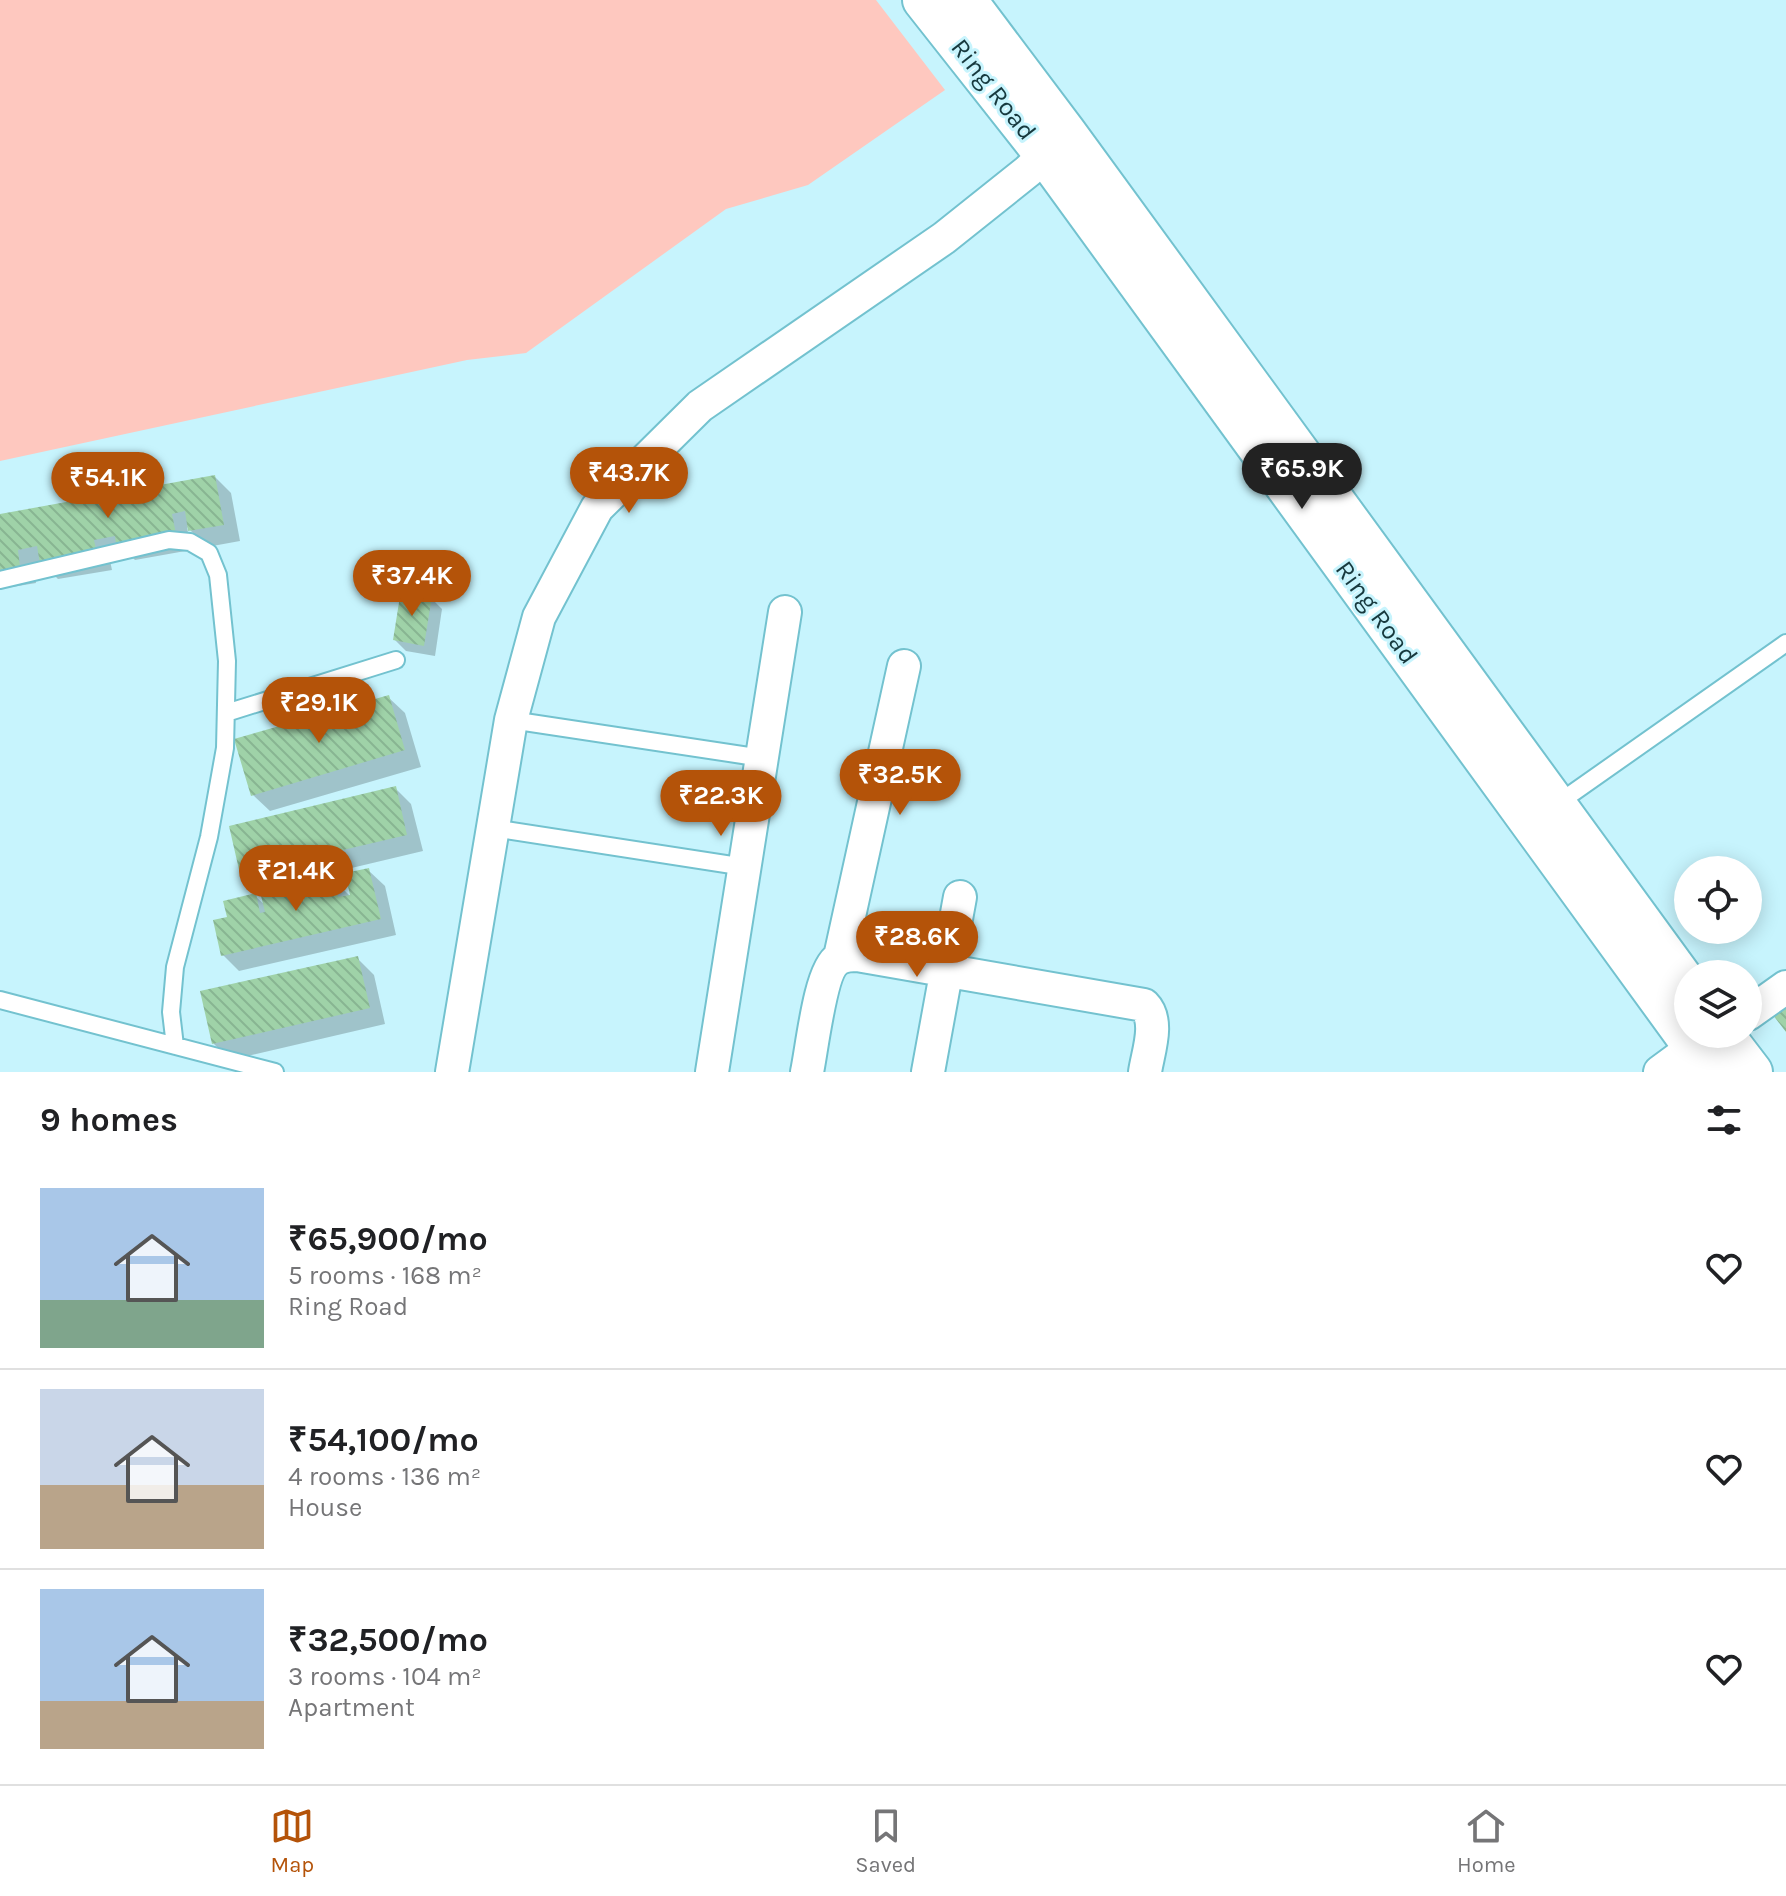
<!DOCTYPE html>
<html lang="en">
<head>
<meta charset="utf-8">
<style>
	:root { --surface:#fff; --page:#f2f2f2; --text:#202124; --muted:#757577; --line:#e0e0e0; --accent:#b45309 }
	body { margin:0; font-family:Karla,sans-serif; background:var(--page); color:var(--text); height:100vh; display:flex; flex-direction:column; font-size:30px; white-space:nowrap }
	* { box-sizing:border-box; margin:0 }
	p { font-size:26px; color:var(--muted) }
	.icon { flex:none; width:44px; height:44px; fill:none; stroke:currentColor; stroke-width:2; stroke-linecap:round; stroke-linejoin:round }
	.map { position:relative; height:1072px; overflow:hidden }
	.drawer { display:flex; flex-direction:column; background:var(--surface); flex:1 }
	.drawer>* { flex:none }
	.controls { position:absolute; left:1674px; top:856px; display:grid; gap:16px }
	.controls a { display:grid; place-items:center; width:88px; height:88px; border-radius:50%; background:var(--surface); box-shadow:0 4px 20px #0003; font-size:40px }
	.price { position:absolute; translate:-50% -68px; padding:0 18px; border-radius:28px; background:var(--accent); color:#fff; font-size:26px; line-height:52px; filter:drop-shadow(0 2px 4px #0008) }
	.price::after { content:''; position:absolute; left:50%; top:48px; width:24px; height:18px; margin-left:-12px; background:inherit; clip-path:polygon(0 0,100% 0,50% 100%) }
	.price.selected { background:#222; color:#fff }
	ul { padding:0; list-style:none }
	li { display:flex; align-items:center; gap:24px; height:200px; padding:0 40px }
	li+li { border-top:2px solid var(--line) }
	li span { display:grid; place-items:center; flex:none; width:224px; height:160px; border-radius:0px; color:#555 }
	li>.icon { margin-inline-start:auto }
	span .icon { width:96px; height:96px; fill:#fffc; stroke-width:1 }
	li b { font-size:34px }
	h2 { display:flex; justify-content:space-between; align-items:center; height:96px; padding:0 40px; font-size:34px }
	.tab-bar { display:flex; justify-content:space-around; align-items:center; height:112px; border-top:2px solid var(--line); background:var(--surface); font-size:22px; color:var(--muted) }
	.tab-bar a { display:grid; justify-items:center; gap:4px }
	.tab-bar .selected { color:var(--accent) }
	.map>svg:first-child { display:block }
	.green { fill:#fec8bf }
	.shadow { fill:#0003 }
	.building { fill:url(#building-back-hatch) }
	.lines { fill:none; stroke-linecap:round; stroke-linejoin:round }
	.service-casing { stroke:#73c2cf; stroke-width:20 }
	.minor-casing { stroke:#73c2cf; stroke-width:36 }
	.tertiary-casing { stroke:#73c2cf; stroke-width:44 }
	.service { stroke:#fff; stroke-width:16 }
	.minor { stroke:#fff; stroke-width:32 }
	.tertiary { stroke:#fff; stroke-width:40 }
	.labels { text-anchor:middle; stroke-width:6; stroke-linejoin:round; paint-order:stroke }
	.street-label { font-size:26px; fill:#17393e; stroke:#c7f4fd }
</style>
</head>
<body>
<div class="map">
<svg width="1786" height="1072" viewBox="0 0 1786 1072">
	<defs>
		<pattern id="building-back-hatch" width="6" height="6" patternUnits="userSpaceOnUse" patternTransform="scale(2)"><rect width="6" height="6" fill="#9fd2a8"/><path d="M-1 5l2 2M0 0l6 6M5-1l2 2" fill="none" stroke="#88b592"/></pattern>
	</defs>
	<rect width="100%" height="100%" fill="#c7f4fd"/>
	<!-- green -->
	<path class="green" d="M0,0H876L945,90L808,185L726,209L526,353L467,360L0,461Z"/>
	<!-- shadow -->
	<path class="shadow" d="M215,477L231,493L240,541L207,547L187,527L191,550L135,560L128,553L109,556L112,570L58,579L43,564L33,566L36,583L0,589V516Z
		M431,598L442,609L435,656L406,651L395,640Z
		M388,697L405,713L421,767L270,811L253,795Z
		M395,788L411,804L423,851L259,890L242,873Z
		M368,870L385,886L396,935L239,971L223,955L229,919L255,896L266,906L286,888L301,903L306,901L332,878L353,899Z
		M357,958L374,975L385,1024L230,1060L213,1043Z"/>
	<!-- building -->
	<path class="building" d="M215,475L224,525L188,531L185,511L172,514L176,534L116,544L115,536L94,540L97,554L40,564L37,546L18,550L20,567L0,570V514Z
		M401,590L432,596L424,646L393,640Z
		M389,695L405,750L251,796L234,739Z
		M396,786L407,835L240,874L229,826Z
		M369,868L381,919L221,956L213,920L227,917L223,901L256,893L260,913L265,912L260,892L287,886L291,903L304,900L300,883L333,876L338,897L350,895L345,873Z
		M358,956L370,1008L212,1044L200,991Z
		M1786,1005V1032L1773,1015Z"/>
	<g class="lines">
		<defs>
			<path id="service" d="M0,580L169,540L190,542L209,553L218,575L227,661L225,748L209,837L175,967L171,1012L175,1046
				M226,713L396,660
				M511,720L762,758
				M1557,804L1786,643
				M493,828L745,867
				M0,1000L275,1072"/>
			<path id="minor" d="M840,957L904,666
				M1748,1014L1786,987
				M452,1072L511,720L539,617L597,508L700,406L944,238L1028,171L1060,140
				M712,1072L785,612
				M807,1072C812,1049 820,970 838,959C843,956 851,955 857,955L1144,1005C1160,1021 1148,1052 1145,1072
				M928,1072L960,897
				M1660,1072L1694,1047L1706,1034"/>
			<path id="tertiary" d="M923,0L1046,156L1712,1072
				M966,0L1066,133L1688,986
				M1723,1034L1752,1072"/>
		</defs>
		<!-- service casing -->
		<use href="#service" class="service-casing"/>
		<!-- minor casing -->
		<use href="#minor" class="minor-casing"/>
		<!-- tertiary casing -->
		<use href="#tertiary" class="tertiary-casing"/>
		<!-- service -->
		<use href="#service" class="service"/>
		<!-- minor -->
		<use href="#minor" class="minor"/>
		<!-- tertiary -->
		<use href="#tertiary" class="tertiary"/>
	</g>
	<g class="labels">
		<!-- street labels -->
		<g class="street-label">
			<text transform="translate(994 89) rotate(52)" y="9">Ring Road</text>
			<text transform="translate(1377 612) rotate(54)" y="9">Ring Road</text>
		</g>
	</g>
</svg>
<div class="controls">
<a><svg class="icon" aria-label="locate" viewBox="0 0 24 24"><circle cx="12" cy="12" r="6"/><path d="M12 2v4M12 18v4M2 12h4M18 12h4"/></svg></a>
<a><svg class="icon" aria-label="layers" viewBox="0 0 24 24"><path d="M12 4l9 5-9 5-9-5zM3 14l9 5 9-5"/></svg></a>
</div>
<b class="price selected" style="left:1302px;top:511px">₹65.9K</b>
<b class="price" style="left:629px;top:515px">₹43.7K</b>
<b class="price" style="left:108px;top:520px">₹54.1K</b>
<b class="price" style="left:412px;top:618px">₹37.4K</b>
<b class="price" style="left:319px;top:745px">₹29.1K</b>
<b class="price" style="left:900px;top:817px">₹32.5K</b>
<b class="price" style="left:721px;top:838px">₹22.3K</b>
<b class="price" style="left:296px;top:913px">₹21.4K</b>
<b class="price" style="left:917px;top:979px">₹28.6K</b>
</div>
<section class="drawer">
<h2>9 homes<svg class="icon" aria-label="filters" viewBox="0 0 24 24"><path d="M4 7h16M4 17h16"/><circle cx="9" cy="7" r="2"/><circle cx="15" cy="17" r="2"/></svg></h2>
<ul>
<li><span style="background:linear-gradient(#a9c7e8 70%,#7fa58c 0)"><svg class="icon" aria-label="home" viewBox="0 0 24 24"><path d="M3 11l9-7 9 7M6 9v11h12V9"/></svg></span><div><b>₹65,900/mo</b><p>5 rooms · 168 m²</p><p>Ring Road</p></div><svg class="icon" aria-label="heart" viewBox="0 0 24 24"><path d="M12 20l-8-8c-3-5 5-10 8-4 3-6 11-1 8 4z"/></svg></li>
<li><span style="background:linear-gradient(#c9d6e8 60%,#b9a48a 0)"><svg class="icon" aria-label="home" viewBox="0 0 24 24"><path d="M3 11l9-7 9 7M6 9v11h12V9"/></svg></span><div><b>₹54,100/mo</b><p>4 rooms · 136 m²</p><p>House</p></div><svg class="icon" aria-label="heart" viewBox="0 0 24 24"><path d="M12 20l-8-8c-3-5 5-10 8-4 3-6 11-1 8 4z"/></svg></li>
<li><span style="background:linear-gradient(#a9c7e8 70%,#b9a48a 0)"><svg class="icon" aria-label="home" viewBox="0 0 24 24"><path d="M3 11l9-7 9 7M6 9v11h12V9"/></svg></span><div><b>₹32,500/mo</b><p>3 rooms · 104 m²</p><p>Apartment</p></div><svg class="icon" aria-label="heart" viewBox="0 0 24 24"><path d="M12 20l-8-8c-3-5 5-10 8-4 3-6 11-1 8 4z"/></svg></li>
</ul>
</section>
<nav class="tab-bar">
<a class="selected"><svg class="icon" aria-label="map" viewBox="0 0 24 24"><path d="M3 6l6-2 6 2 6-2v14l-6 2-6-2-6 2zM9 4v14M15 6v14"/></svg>Map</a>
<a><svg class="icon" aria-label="saved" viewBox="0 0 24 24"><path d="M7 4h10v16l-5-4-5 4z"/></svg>Saved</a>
<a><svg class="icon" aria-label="home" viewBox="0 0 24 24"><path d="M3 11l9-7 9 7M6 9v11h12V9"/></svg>Home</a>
</nav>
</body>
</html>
